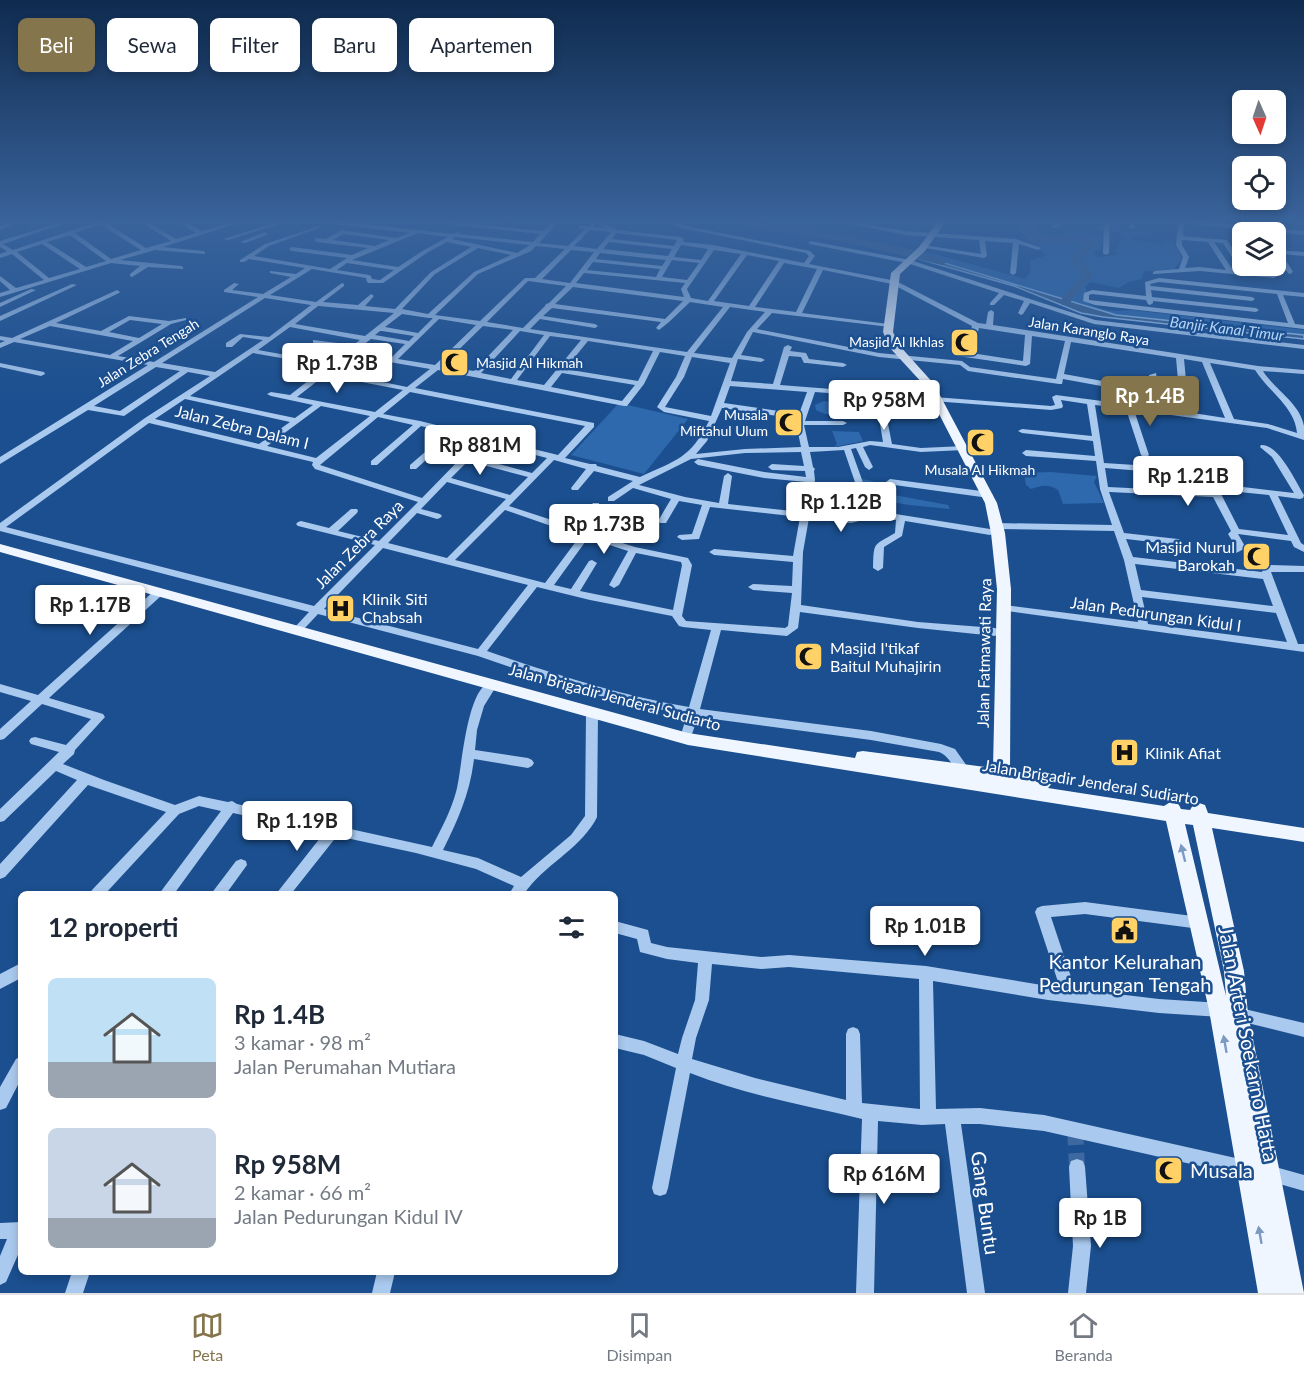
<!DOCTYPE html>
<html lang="id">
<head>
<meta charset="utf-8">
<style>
	:root { --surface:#fff; --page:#f2f2f3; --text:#1f2937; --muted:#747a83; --line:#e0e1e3; --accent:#84754c }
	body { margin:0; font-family:Lato,sans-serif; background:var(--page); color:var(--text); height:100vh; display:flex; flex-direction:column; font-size:22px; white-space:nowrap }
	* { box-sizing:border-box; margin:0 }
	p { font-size:20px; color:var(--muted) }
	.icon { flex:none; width:33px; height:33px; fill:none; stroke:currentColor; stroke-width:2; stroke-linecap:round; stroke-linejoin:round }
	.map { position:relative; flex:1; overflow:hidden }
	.side { position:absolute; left:18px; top:891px; width:600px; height:384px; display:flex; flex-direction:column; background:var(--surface); border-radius:9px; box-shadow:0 3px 9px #0003 }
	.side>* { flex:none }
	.top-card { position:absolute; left:18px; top:18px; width:600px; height:54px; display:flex; gap:12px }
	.needle { width:39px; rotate:177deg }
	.tools { position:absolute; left:1232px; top:90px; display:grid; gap:12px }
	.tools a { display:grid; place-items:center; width:54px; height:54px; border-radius:9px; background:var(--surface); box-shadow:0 3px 9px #0003; font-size:30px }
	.price { position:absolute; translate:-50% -51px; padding:0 14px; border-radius:6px; background:#fff; color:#222; font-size:20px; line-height:39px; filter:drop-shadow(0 2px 3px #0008) }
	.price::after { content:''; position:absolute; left:50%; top:36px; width:18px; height:14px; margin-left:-9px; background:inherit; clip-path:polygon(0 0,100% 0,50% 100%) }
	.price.current { background:var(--accent); color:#fff }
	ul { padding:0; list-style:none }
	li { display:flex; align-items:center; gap:18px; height:150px; padding:0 30px }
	li span { display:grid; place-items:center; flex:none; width:168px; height:120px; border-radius:9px; color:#555 }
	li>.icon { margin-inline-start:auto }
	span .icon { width:72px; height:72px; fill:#fffc; stroke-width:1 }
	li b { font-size:26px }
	h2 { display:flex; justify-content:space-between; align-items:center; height:72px; padding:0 30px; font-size:26px }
	.chip { padding:0 21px; border-radius:9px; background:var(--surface); box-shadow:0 3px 9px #0003; font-size:21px; line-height:54px }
	.chip.current { background:var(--accent); color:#fff }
	.dock { display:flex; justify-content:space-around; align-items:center; height:84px; border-top:2px solid var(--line); background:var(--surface); font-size:16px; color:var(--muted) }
	.dock a { display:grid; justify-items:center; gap:3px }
	.dock .current { color:var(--accent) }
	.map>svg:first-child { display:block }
	.green { fill:#2e69ad }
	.water { fill:#3c6290; stroke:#9cc4f0; stroke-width:1.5 }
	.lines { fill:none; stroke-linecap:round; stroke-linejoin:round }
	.river { fill:#3c6290; fill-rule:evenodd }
	.minor-tunnel { stroke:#3d69a0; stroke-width:16; stroke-dasharray:16 8; stroke-linecap:butt }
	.minor { fill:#a9c9ee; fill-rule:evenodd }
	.major { fill:#f0f6ff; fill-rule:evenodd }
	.oneway { fill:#7b9ac1 }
	.labels { text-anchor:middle; stroke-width:5; stroke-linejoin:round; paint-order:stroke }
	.far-street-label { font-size:14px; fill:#fff; stroke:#1b4f8f }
	.far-poi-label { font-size:14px; fill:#fff; stroke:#1b4f8f; text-anchor:end }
	.far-water-label { font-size:15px; font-style:italic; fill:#b5d3f5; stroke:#1b4f8f }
	.street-label { font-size:16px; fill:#fff; stroke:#1b4f8f }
	.poi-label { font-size:16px; fill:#fff; stroke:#1b4f8f; text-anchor:start }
	.near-poi-label { font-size:20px; fill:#fff; stroke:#1b4f8f }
	.near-street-label { font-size:20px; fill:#fff; stroke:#1b4f8f }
</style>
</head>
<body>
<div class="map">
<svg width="1304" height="1293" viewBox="0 0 1304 1293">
	<rect width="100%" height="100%" fill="#1b4f8f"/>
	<!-- green -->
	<path class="green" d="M1109,220H1115L1124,232H1144L1151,236L1132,237L1134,240L1163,244L1162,241H1173L1182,258L1173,271H1146L1143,273L1142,279L1128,282L1119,288L1090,282L1085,287L1087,290L1083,298C1093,311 1116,312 1132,310L1304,330V335L1116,315L920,255L930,253L1025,279L1031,271L1030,261L1047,255L1028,241L1018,225L1020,222L1030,223L1038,233L1054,239L1074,231L1105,237L1100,249L1093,253L1099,257L1118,255L1115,251L1120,241L1125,238L1118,232L1095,230L1096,226L1110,227Z
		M824,401L848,404L854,416L825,414L816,410L815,405Z
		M619,403L688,419L644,474L571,455Z
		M832,431L859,432L863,441L834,447L837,444Z
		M1051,472L1097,476L1094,482L1104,503L1063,504L1058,490C1048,484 1042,485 1031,489L1026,485L1024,473Z
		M862,479L872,481L889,494L948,505L950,509L909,505L866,497Z"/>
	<!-- water -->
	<path class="water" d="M921,256L1116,315L1304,335V339L1103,317L1081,313L1014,286L919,259Z"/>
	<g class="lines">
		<!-- river -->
		<path class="river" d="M727,220C758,219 926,247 947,262L942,265L836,240L749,227Z
			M1021,220H1029L1035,237L1080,236L1097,243L1080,259L1094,274L1072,299L1070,305H1062V298L1083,274L1069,259L1086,243L1028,241Z"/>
		<!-- minor-tunnel -->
		<path class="minor-tunnel" d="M1075,1129L1077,1167"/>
		<!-- minor -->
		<path class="minor" d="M16,220L21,221L0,230V226Z
			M67,220H75L3,244L13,250L97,222L95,220H102L146,248L171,241L138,220H145L176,239L196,233L175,220H182L202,231L240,220H248L163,247L203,251L205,252V254L155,250L120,260L181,266L183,267V269L148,267L132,277L130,276V274L140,266L111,263L0,297V293L10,290L0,281V276L16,288L44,280L12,254L0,258V254L7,251L0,247V241ZM100,224L141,250L111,259L75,233ZM70,235L106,261L86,267L47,242ZM42,244L80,269L49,278L17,252Z
			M284,220H293L228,240L223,239Z
			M327,220L453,234L457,232L460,234L533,242L540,234L427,222L424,220H441L543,231L554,220H560L539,243L568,246L585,229L579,228V226H588L592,223L595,225L594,227L605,228L591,220H598L617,230L681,237L684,239L683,242L713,245L804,263L809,256L806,253L681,228L660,220H668L682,225L810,251L815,256L809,264L896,281L978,323L986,324L988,312L991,310L994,312L993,325L1258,366L1304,370V374L1263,371C1274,389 1300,403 1304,426C1304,430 1304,436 1304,440L1267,428L1134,410L1149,455L1145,458L1141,455L1126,409L1095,405L1104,463L1167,467L1171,470L1167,473L1105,468L1108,487L1211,492V485L1218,484L1294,493L1272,457L1260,447L1261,445C1279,444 1295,481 1304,495L1303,498L1300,499L1278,496L1301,543L1304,545V552L1294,547L1291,541L1238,534L1246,548L1234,554H1228L1226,552L1236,547L1228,534L1231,531L1213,497L1109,492L1124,533L1178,539L1183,542L1178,545L1126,539L1133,557L1262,572L1263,568L1271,565L1304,566V572H1271L1298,644H1304V652L1000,610L999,608L1000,606L1004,605L1138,622L1124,560L1114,531L996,529L991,526L996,523L1112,525L1100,489L1096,461L1026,456L1022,453L1026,450L1095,456L1093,441L1022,433L1018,431L1022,429L1092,436L1087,404L1061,400L1063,406L1062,408L1051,410L815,392L805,421H843L847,423L843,425H804L809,447H838L870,441L883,442L880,424L884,422L888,424L892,444L921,448L964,446L968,448L964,450L921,452L870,445L863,447L873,467L869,470L865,467L856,448L851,449L866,491L862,494L858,491L844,450L810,452L813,467L815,469L814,471L815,480L810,513L851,517L855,510L864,509L990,529L995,532L990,535L905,521L902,536L884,547L883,568L878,571L873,568C874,541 873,546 895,533L896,520L864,515H862L859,521L851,523L809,518L803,552L801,605L918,622L995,628L1000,632L995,636L918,628L800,612L798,628L787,636L721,630L700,709L871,731L941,744L955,749L969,769L967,772C954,775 952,757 939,752L871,740L698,717L692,734H684L682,731L687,715L614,700L565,686L478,656L318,614L304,629L300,630L295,627L309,612L0,531V523L145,418L210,376L188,372L124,416L88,410L0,464V457L148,365L14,342L0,348V343L5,341L0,340V336L12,338L117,290L120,292L119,293L56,323L101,331L129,316L169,321L186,318V320L171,324L118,356L154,362L258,297L224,292V290L234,283L239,284L232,290L263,294L291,277L270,273V271L296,274L305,268L249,259L244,262H240V260L265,244L319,226V228L269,246L254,256L330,269L347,258L292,251L289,249L292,247L352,255L368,248L317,242L314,240L317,238L326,239L342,230L396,238L410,233L325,223V221ZM590,230L611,232L597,249L574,246ZM418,233L448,237L424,250L398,267L352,260ZM616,233L677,240L674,246L612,239ZM343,234L389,240L375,246L333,240ZM455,237L530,245L517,253L452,239ZM447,242L471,247L431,272L395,309L365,306L374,296L371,294L358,305L323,302L344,286V284L342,283L316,302L270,295L312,269L366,278L367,282L369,283H383L428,252ZM609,242L672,249L668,256L603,249ZM681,245L708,249L701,260L674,257ZM536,246L565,249L535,278H525L480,321L435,315L478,274L531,251ZM478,248L511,255L474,272L428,314L402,309L435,274ZM571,250L594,252L570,283L542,279ZM714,250L741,254L708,301L691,298L687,289ZM600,253L666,260L662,266L596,259ZM747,255L779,261L749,306L714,301ZM672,260L699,263L687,280L662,277ZM593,262L660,269L656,277L587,270ZM347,263L394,270L380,280L372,279L371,276L369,275L337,270ZM784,263L817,269L796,312L755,307ZM823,270L892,284L972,326L967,345L957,348L958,356L1026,366L1030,364L1032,336L1065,341L1056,379L970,367L962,361L879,353L757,329L772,313L890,327L891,326L888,324L802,313ZM584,273L685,283L681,289L684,297L576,283ZM528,281L566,286L549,303L546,304L545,306L523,328L487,322ZM573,287L683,301L665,319L555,304ZM265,298L311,305L269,337L240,334L226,343V347H232L243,337L263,340L215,372L162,363ZM690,302L723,307L687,352L530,329L540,319L595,328L598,326L595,324L543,316L552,308L661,322L656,328L659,330L669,322ZM318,306H319L394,313L365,336L295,324ZM730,307L765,312L747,332L732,358L694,353ZM402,314L429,318H433L418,333L385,327ZM439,319L476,325L435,365L398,359ZM130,320L162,324L139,338L109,332ZM50,326L133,341L110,355L20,339ZM483,326L513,330L474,371L442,366ZM290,327L360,340L353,345L313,340V344H316L348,349L331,363L258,350ZM979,328L1025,335L1023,361L965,352V350L974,347ZM380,331H382L414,336L409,341L375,335ZM520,331L544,335L511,379L481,373ZM753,332L879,357L960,365L968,371L1059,384H1062L1063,379L1123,390L1125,404L1056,395L1052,397L1055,405L1051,406L780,385L789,356L801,357L804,363H807L843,367L847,365L843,363L809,359L806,353L790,351L792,347L788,345L784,347L773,384L731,381L738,359L761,362L765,360L761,358L741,355ZM550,336L581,340L544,385L517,380ZM371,339L405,344L391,358L354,352ZM588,341L653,351L638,381L565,369ZM1071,342L1176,358L1179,391L1185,412L1162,409L1156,373L1149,375L1154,408L1133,405L1130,386L1064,374ZM660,352L685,356L676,377L657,407L664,412L709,421C690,459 676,460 640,477L597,466L596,464H590L565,458L594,427V423L415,388L438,370L624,406H627L644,384ZM253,353L327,366L290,395L271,392L267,394L271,396L313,405L295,418L190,396ZM349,355L430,369L407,387L329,371ZM692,357L730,363L711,416L665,407L684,377ZM1184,359L1202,362L1225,418L1193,413L1187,391ZM1210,363L1255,370C1268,391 1295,407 1297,433L1268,424L1234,419ZM156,367L180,371L120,411L94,406ZM562,373L635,385L622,401L551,387ZM325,375L403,390L375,412L297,397ZM730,386L807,392L799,414L724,403ZM410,392L585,426L558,455L420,421L383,414ZM185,399L290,422L259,444L155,419ZM321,406L370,416L316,458L267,446ZM722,408L798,419L796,423L801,447L745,449L696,454L707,441ZM378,417L413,425L371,461V465H377L421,426L447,433L410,465V469H416L435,452L460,459L422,498L320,465ZM149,423L313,462L312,465L315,469L418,502L379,541L338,531L357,513L358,511L357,509H351L329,528L301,521L298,522L296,524L298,526L375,545L314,606L6,527ZM454,434L547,458L532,473L439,448ZM801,452L804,466L772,464L768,467L772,470L805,471L806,477L764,472L698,459L694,462L698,465L764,478L806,482L801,512L728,504L732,476L728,473L724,476L719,503L685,497L639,485L691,459L745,453ZM554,460L586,469L571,488L572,490H578L594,471L633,481L608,497V501H614L633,488L671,499L658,521L660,523H666L679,501L702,505L692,534L679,535L677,537L682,540L699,539L710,507L800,517L793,556L714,549L709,552L714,555L793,562L792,586L753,584L748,587L753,590L792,593L788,626L785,628L686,621L682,616L692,565L688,558L635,547L578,529L599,507V503H593L570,526L509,506ZM468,461L528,477L510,495L451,478ZM447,482L506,499L447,558L388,543L417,513L437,519L440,518L442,516L440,514L421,509ZM1219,490L1269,495L1288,535L1239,529ZM505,510L580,536L545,583L455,560ZM588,538L628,551L609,585L614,588L619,585L636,553L681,562L682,565L673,610L580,591L597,563L592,560L589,561L571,589L554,585ZM383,548L528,585L478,649L324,609ZM1135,564L1263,579L1273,606L1141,590ZM537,587L590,600L672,616L679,626L683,627L711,630L689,707C619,695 554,674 487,651ZM1142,597L1276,613L1287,642L1148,624Z
			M830,220H842L906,231L1016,239L1041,248L1038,250L1019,244L1016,273L1013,275L1010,273L1013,243L985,241L987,256L984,258L920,247L923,245L981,254L979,240L906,235Z
			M900,220H918L945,224L942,226L903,222Z
			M1062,220H1069L1056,228H1052V226Z
			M1104,220H1110L1109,253L1106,255L1103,253Z
			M1130,220H1136L1134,229L1129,228Z
			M1173,220H1191L1304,231V235L1184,223L1183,236L1227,240L1242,263V266H1244L1248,272L1274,274L1277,276L1274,278L1200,271L1153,274V272L1155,271L1179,269L1183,257L1176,245L1178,222ZM1182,240L1208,242L1226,270L1200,267L1185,268L1189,257L1182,245ZM1214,242L1223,243L1241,271L1233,270Z
			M265,232L268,234L267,235L245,243L240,242Z
			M811,241L910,260L1095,320L1304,345V349L1094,324L1030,303L1023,314L1021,315L1018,313L1024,301L1004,295L994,305H990V303L999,293L907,263L809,244V242Z
			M1275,250L1304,252V256L1282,254L1293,272L1290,274L1288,273L1275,254Z
			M1159,278L1304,293V297L1283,295L1295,324L1304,325V329L1095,305L1083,301L1084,293L1092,290L1146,296L1145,282ZM1159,282L1277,294L1288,323L1089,300V295L1092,294L1146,300L1148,304L1150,305L1153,303V301L1256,312L1259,310L1256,308L1152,297L1151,290L1252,301L1255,299L1252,297L1151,286L1150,284Z
			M72,284L77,285L0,321V316Z
			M31,289L36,290L0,307V303Z
			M0,363L44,372L45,374L41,376L0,367Z
			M890,479L989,492L993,495L989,498L887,484L886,482Z
			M158,590L163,593L162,595L49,698L103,714L105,717L75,750L74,754L63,764L104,780L175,805L199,796L228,802L232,801L237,804L432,847C441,829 451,811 456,792C462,774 466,676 496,682L497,685L484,706L477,730L475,750L528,758L532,760L534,763L532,766L528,768L474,759C470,793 458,820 443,850L478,858L521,877L571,835L585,816L586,714L588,711H596L598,714L597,817L595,821C577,851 544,865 524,894H509L514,886L476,869L416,853L337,836L291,894H276L324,833L233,813L174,894H159L221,811L199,806L179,814L105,894H90L92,890L166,812L88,785L5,877L0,879V864L77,780L56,771L4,821L0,822V809L59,752L31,744L29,741L31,738L35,737L66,745L91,719L42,704L4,739L0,740V729L31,701L0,692V684L38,695L154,591Z
			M241,859L246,861L247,865L226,894H211L236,861Z
			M1085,902L1200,917L1205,919L1207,923L1205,927L1200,929L1085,914L1051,917L1075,989L1159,999L1221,1003L1226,1005L1228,1010L1226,1015L1221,1017L1159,1013L1048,1000L933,981L936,1109L980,1108L1044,1115L1249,1161L1255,1163L1257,1169L1255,1175L1249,1177L1044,1131L980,1124H961L985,1293H967L945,1124L922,1125L878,1121L874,1293H856L862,1119C804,1105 745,1095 690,1073L668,1188L666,1194L660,1196L654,1194L652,1188L676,1068L644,1055L615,1048V1034L644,1041L678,1054L682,1038L695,1000L698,963L667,959L640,952L637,939L615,933V921L648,930L651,943L667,947L761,957L789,955L926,966L1060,988L1035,912L1037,908L1042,906ZM712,964L761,969L789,967L919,979L920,1109L862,1103L860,1034L858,1029L853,1027L848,1029L846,1034V1100L755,1078L692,1059L696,1038L709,1000Z
			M21,963V978L0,989V974Z
			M1236,1007L1304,1023V1037L1231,1019L1229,1014L1231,1009Z
			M21,1056V1079L6,1108L0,1110V1087L16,1059Z
			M1077,1159L1083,1161L1085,1167L1091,1246L1086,1293H1068L1073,1246L1069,1167L1071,1161Z
			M1268,1165L1304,1175V1191L1262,1179L1260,1173L1262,1167Z
			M21,1222V1248L6,1282L0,1285V1256L7,1239H0V1223Z
			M72,1272H90L83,1293H65Z
			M377,1272H395L390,1293H372Z"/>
		<!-- major -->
		<path class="major" d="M939,220H947L925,251L900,274L893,332L899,345L934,384L997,503L1005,533L1011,589L1010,770L1049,778L1052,783L1048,788L1164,806L1172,801L1178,803L1181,809L1190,810L1193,805L1199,803L1205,805L1208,813L1304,828V842L1212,828L1244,971L1248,1014L1304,1293H1258L1209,1010L1166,821L688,745L0,552V544L688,733L855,758L857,752L863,751L993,768L997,589L991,533L985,503L924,385L890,348L883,332L891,273L919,247ZM1185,824L1193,825L1224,971L1226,996Z"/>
	</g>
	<!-- one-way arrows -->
	<defs><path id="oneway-solid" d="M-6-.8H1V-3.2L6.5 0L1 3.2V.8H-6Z" transform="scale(1.5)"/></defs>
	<g class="oneway">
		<use href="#oneway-solid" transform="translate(1183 853) rotate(-104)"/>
		<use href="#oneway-solid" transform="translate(1225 1044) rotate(-100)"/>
		<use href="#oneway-solid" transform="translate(1260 1235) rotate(-100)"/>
	</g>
	<!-- sky -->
	<linearGradient id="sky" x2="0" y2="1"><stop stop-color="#0f2b4f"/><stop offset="0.55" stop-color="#39639b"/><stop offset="1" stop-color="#39639b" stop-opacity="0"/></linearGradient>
	<rect width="1304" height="401" fill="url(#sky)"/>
	<!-- icons -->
	<defs>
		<symbol id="mosque-square" viewBox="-11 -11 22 22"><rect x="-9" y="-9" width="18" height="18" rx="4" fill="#ffd166" stroke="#1b4f8f"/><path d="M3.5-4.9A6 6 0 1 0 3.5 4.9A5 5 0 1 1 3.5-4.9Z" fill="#111"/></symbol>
		<symbol id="hospital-square" viewBox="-11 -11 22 22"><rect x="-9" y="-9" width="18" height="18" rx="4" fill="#ffd166" stroke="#1b4f8f"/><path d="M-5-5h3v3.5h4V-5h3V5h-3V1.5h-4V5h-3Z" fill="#111"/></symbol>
		<symbol id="civic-square" viewBox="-11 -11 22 22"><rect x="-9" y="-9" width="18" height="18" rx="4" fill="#ffd166" stroke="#1b4f8f"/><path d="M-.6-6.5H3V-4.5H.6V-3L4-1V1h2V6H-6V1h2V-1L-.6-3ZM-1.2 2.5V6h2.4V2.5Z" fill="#111"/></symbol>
	</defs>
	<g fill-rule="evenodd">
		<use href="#mosque-square" x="948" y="326" width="33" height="33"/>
		<use href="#mosque-square" x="438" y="346" width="33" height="33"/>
		<use href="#mosque-square" x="772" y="406" width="33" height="33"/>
		<use href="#mosque-square" x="964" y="426" width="33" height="33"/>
		<use href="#mosque-square" x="1240" y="540" width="33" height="33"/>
		<use href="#hospital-square" x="324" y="592" width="33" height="33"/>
		<use href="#mosque-square" x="792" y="640" width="33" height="33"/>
		<use href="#hospital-square" x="1108" y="736" width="33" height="33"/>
		<use href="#civic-square" x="1108" y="914" width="33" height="33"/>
		<use href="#mosque-square" x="1152" y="1154" width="33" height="33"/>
	</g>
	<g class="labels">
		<!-- far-street labels -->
		<g class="far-street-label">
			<text transform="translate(1089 331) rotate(9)" y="5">Jalan Karanglo Raya</text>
			<text transform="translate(148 353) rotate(-32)" y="5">Jalan Zebra Tengah</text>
		</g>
		<!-- far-poi labels -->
		<g class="far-poi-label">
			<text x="944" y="347">Masjid Al Ikhlas</text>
			<text x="476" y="368" text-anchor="start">Masjid Al Hikmah</text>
			<text x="768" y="420">Musala<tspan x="768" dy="16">Miftahul Ulum</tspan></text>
			<text x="980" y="475" text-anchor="middle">Musala Al Hikmah</text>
		</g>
		<!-- far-water labels -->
		<g class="far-water-label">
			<text transform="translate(1227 329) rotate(7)" y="5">Banjir Kanal Timur</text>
		</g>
		<!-- street labels -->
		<g class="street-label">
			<text transform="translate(242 427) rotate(14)" y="6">Jalan Zebra Dalam I</text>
			<text transform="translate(359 544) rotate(-45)" y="6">Jalan Zebra Raya</text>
			<text transform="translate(1156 614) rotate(8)" y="6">Jalan Pedurungan Kidul I</text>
			<text transform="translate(984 653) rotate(-89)" y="6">Jalan Fatmawati Raya</text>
			<text transform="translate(615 697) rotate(15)" y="6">Jalan Brigadir Jenderal Sudiarto</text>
			<text transform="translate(1091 782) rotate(9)" y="6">Jalan Brigadir Jenderal Sudiarto</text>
		</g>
		<!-- poi labels -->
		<g class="poi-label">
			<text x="1235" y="553" text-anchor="end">Masjid Nurul<tspan x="1235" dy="18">Barokah</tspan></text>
			<text x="362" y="605">Klinik Siti<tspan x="362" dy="18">Chabsah</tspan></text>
			<text x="830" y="654">Masjid I'tikaf<tspan x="830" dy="18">Baitul Muhajirin</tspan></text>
			<text x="1145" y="759">Klinik Afiat</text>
		</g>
		<!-- near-poi labels -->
		<g class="near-poi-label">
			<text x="1125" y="969">Kantor Kelurahan<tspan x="1125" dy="23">Pedurungan Tengah</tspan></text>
			<text x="1190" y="1178" text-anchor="start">Musala</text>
		</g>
		<!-- near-street labels -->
		<g class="near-street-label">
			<text transform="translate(1248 1044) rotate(79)" y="7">Jalan Arteri Soekarno Hatta</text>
			<text transform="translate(985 1203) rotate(82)" y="7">Gang Buntu</text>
		</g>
	</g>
</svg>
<div class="tools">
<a><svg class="needle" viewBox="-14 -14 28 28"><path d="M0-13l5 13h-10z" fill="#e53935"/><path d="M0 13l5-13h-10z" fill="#747a83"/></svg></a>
<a><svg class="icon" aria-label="locate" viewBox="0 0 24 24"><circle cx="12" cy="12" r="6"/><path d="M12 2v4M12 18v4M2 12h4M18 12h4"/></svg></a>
<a><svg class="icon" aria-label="layers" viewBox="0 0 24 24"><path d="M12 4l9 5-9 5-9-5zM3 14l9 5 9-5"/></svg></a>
</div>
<b class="price" style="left:337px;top:394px">Rp 1.73B</b>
<b class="price current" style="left:1150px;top:427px">Rp 1.4B</b>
<b class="price" style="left:884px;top:431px">Rp 958M</b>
<b class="price" style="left:480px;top:476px">Rp 881M</b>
<b class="price" style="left:1188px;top:507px">Rp 1.21B</b>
<b class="price" style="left:841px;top:533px">Rp 1.12B</b>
<b class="price" style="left:604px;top:555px">Rp 1.73B</b>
<b class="price" style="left:90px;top:636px">Rp 1.17B</b>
<b class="price" style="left:297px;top:852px">Rp 1.19B</b>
<b class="price" style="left:925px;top:957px">Rp 1.01B</b>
<b class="price" style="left:884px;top:1205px">Rp 616M</b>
<b class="price" style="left:1100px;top:1249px">Rp 1B</b>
<div class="top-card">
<a class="chip current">Beli</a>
<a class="chip">Sewa</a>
<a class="chip">Filter</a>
<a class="chip">Baru</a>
<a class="chip">Apartemen</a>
</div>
<section class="side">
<h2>12 properti<svg class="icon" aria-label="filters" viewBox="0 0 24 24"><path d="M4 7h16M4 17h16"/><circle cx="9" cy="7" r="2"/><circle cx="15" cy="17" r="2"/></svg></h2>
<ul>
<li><span style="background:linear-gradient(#bfe0f5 70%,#9aa5b1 0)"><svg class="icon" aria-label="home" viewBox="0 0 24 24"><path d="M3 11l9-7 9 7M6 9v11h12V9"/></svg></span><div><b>Rp 1.4B</b><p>3 kamar · 98 m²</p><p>Jalan Perumahan Mutiara</p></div></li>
<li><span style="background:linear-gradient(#c9d6e8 75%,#9aa5b1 0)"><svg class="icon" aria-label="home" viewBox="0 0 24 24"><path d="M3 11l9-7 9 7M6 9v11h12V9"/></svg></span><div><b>Rp 958M</b><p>2 kamar · 66 m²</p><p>Jalan Pedurungan Kidul IV</p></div></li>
</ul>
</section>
</div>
<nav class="dock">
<a class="current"><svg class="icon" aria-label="map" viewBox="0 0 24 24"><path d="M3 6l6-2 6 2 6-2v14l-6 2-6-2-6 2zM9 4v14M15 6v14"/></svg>Peta</a>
<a><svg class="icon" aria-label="saved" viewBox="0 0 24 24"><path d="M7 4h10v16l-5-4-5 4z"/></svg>Disimpan</a>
<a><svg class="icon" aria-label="home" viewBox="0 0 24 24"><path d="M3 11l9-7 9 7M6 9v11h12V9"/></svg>Beranda</a>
</nav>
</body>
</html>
